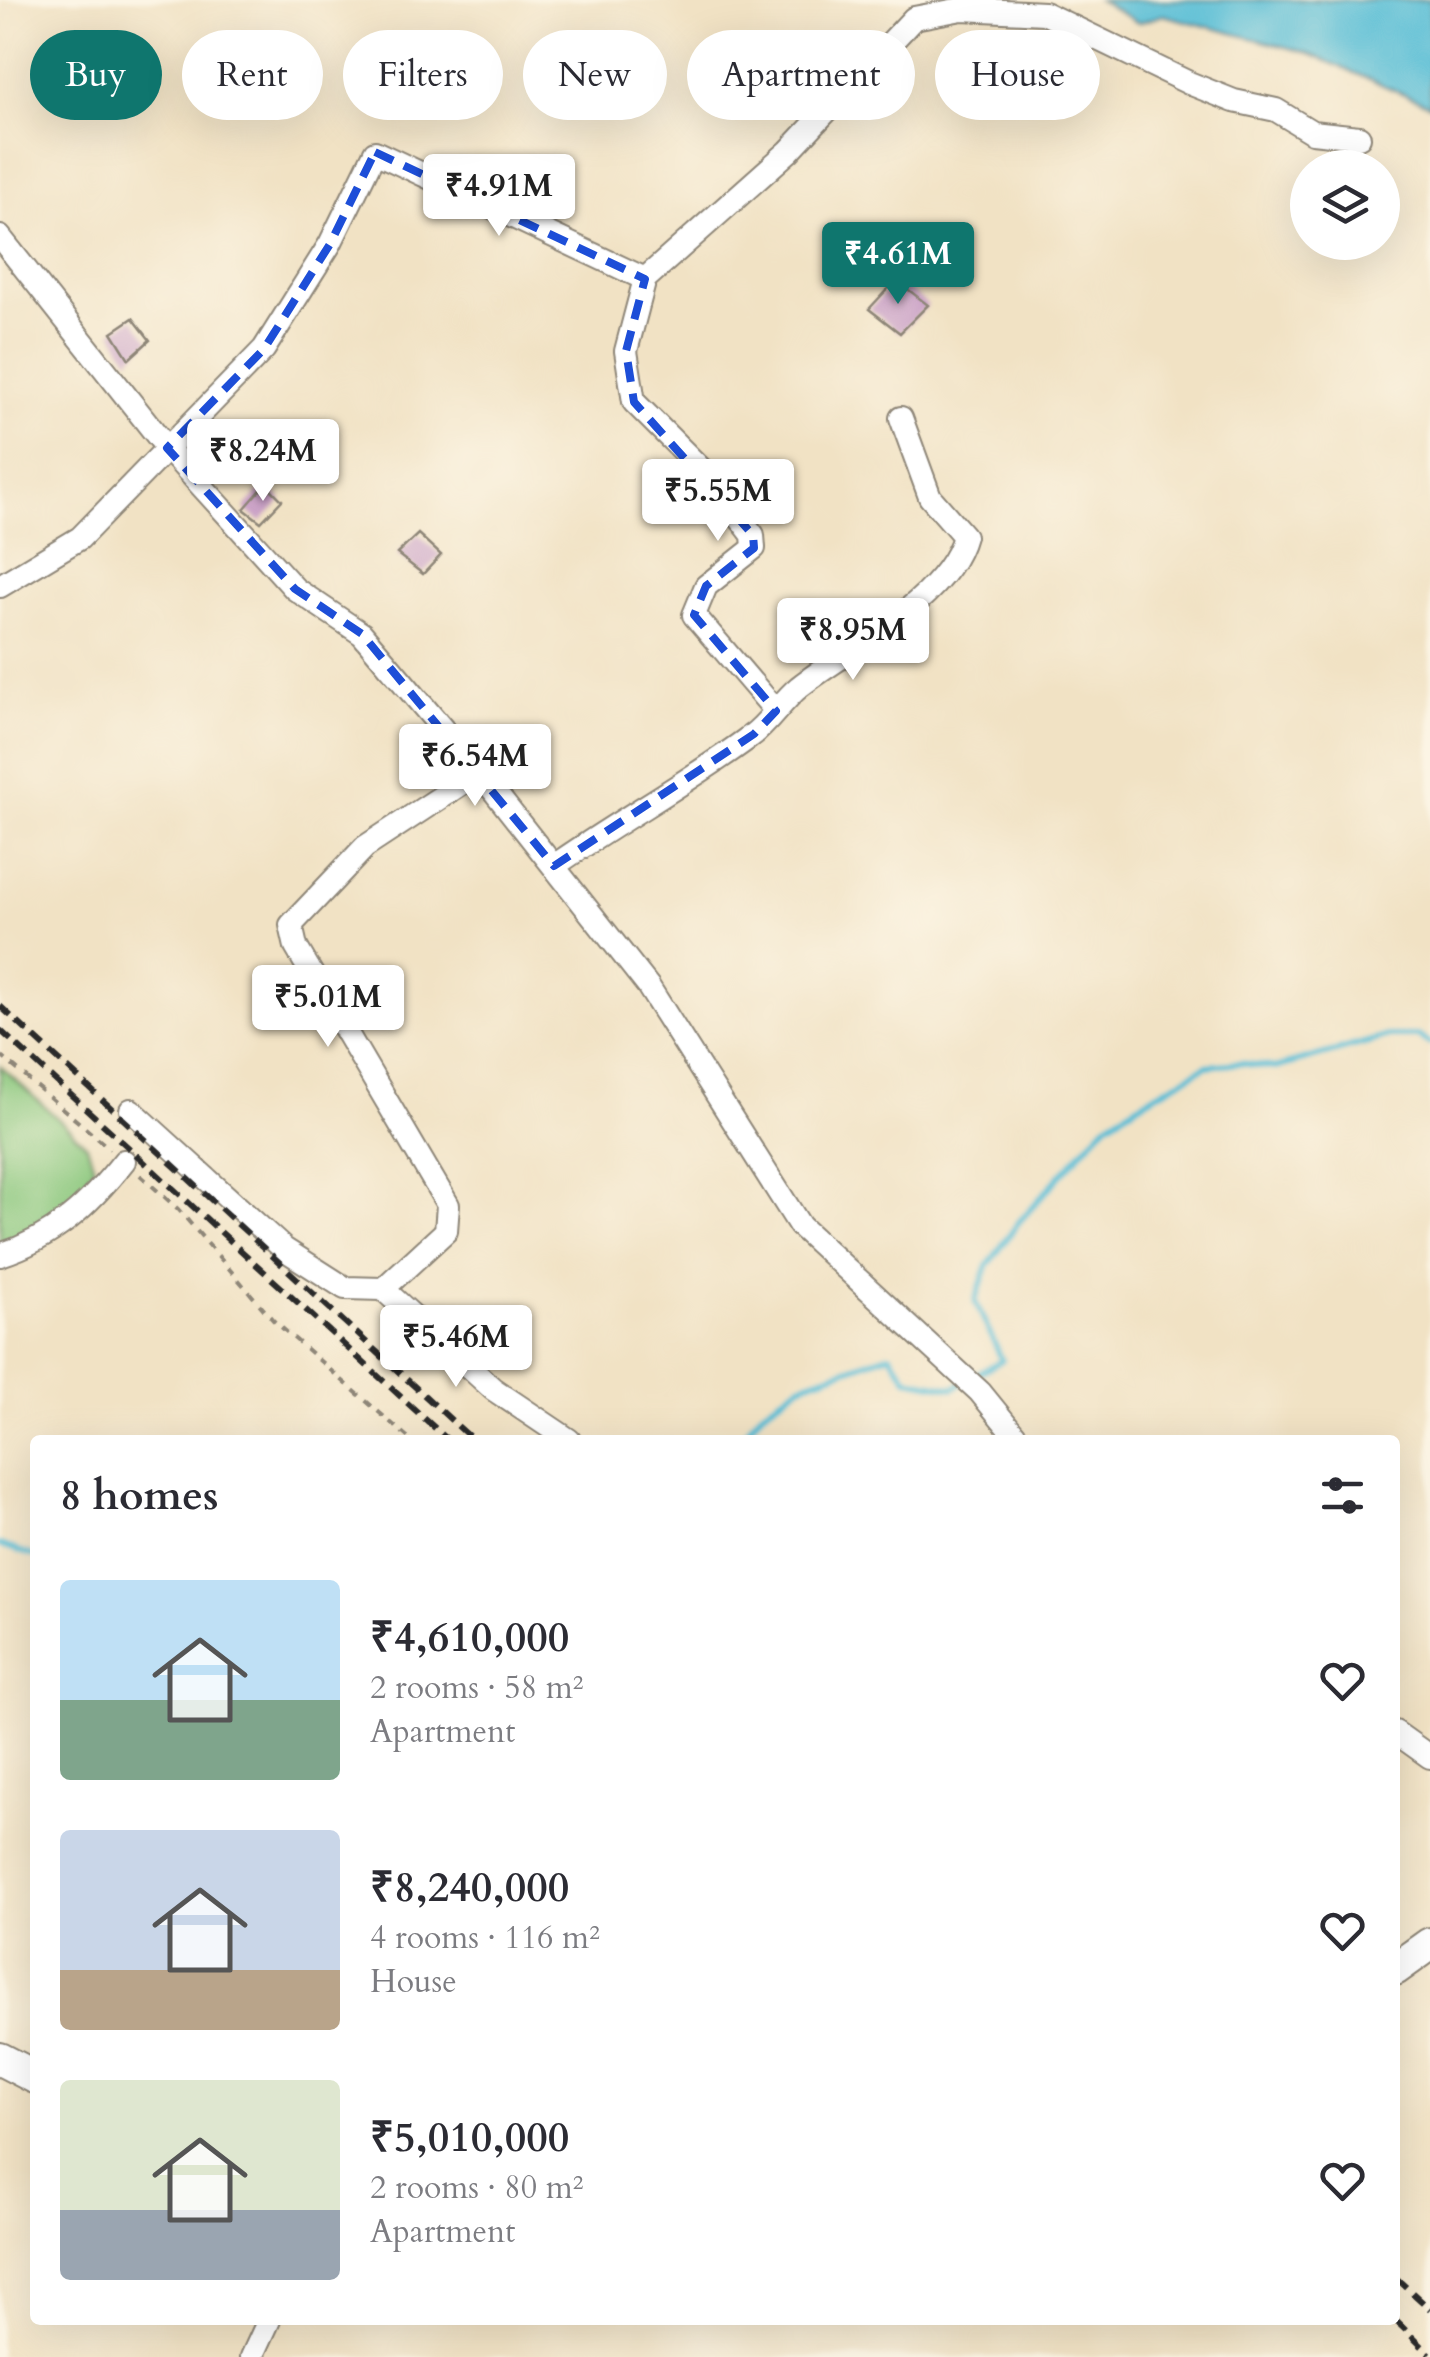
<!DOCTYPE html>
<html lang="en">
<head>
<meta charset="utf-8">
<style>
	:root { --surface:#fff; --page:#f7f7f7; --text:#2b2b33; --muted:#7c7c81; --accent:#0f766e }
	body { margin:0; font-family:Cardo,serif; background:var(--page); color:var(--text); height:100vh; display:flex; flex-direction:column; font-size:38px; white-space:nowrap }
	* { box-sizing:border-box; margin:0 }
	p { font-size:32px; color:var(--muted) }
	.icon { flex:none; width:55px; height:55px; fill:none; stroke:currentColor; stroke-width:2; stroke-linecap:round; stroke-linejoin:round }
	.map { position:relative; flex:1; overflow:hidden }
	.panel { position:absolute; left:30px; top:1435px; width:1370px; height:890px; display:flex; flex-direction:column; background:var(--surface); border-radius:10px; box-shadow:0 10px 40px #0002 }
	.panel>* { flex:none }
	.hud { position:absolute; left:30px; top:30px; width:1370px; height:90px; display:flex; gap:20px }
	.buttons { position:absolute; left:1290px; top:150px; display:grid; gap:20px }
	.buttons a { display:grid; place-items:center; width:110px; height:110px; border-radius:50%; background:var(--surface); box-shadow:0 10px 40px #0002; font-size:50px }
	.price { position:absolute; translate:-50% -85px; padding:0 22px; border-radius:10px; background:#fff; color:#222; font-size:32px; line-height:65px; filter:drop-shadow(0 2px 5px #0008) }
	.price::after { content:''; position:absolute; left:50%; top:60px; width:30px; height:22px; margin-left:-15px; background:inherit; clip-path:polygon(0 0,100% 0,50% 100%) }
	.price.on { background:var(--accent); color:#fff }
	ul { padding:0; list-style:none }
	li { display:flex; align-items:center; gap:30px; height:250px; padding:0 30px }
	li span { display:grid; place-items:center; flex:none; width:280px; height:200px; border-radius:10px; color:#555 }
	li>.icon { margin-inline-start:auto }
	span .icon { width:120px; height:120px; fill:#fffc; stroke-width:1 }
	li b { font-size:42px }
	h2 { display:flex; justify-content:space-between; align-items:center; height:120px; padding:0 30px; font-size:42px }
	.tag { padding:0 35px; border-radius:45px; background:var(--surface); box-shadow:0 10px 40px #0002; font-size:35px; line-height:90px }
	.tag.on { background:var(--accent); color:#fff }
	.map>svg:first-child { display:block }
	.green { fill:#8ac77d; stroke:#5a7954; stroke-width:2.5 }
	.water { fill:#58bed6; stroke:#427480; stroke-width:2.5 }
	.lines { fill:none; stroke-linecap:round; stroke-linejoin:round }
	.stream { stroke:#58bed6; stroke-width:6 }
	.building { fill:#c79cc5 }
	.street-casing { stroke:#8e8678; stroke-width:26 }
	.secondary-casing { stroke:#8e8678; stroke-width:36 }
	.path { stroke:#8e8678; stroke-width:4; stroke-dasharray:8 8; stroke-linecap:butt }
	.street { stroke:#fff; stroke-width:22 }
	.secondary { stroke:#fff; stroke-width:32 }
	.rail { stroke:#2b2b2b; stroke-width:6; stroke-dasharray:15 8; stroke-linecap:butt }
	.marked { fill:none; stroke:#1d4ed8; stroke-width:8; stroke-dasharray:20 12; stroke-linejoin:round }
</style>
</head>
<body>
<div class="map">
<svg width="1430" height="2357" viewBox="0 0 1430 2357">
	<rect width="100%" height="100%" fill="#fcf5e5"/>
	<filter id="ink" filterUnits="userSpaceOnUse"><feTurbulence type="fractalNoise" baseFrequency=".01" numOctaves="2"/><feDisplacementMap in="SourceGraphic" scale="20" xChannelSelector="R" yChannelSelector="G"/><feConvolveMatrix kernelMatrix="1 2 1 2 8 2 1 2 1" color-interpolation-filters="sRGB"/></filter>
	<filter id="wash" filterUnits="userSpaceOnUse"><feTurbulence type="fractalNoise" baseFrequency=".0048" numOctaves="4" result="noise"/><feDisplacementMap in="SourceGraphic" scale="40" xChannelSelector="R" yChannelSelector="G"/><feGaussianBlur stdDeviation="2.25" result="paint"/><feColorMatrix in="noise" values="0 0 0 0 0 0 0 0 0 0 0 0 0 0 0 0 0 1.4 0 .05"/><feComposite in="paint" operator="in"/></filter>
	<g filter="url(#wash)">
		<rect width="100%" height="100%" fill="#f1e2c4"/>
		<!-- green -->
		<path class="green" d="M0,1066L87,1145L94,1166L70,1214L0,1247Z"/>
		<!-- water -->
		<path class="water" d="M1099,0H1430V105L1305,52L1163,15L1138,23Z"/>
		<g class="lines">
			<!-- stream -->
			<path class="stream" d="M972,1377L1002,1360L975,1301L987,1267L1018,1223L1105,1125L1139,1104L1206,1066L1240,1063L1275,1068L1389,1036H1418L1429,1043
				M739,1440L763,1411L800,1385L890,1354L908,1379L954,1388L961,1384
				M0,1545L35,1556"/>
		</g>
		<g id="blocks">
			<!-- building -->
			<path class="building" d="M896,280L928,305L900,333L869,309Z
				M133,318L150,340L129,359L112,332Z
				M266,484L282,500L261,522L244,509Z
				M418,534L441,555L423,574L397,554Z"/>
		</g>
	</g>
	<g filter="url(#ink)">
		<use href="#blocks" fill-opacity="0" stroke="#8e8678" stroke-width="2.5"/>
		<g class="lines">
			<defs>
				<path id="street" d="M0,237L167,448L295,589L362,634L479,772L648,986L800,1226L980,1392L1019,1440
					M0,586L80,538L264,349L330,244L375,152L645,279
					M776,711L694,615L706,586L754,548L753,535L706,474L634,402L626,351L645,279L789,151L914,18L962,9L1044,13L1189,83L1234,101L1276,110L1312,132L1359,137
					M554,866C618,821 688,783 751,736C769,723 781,702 799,687C847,649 947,600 964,536L930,497L901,418
					M131,1110L284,1249L345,1288L383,1289L493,1389L569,1440
					M0,1255C54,1238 89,1205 124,1161
					M383,1289L446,1231L448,1205L296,947L291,925L365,847L479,772
					M1395,1732L1430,1757
					M252,2357L269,2320"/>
				<path id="secondary" d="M1395,1969L1430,1944
					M0,2059L35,2077"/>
			</defs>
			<!-- street casing -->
			<use href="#street" class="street-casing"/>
			<!-- secondary casing -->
			<use href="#secondary" class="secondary-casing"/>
			<!-- path -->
			<path class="path" d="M0,1055L110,1149
				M140,1175L178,1209L273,1320L411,1440"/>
			<!-- street -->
			<use href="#street" class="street"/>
			<!-- secondary -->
			<use href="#secondary" class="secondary"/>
			<!-- rail -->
			<path class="rail" d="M0,1006L473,1440
				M0,1030L448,1440
				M1395,2277L1430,2309
				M1395,2320L1430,2354"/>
		</g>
	</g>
	<!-- marked area -->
	<path class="marked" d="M375,152L645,279L626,351L634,402L753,535L754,548L706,586L694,615L776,711L754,734L554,866L362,634L295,589L167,448L264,349L330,244Z"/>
</svg>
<div class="buttons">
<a><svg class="icon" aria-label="layers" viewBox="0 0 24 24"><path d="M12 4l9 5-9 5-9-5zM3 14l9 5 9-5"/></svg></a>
</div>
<b class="price" style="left:499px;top:239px">₹4.91M</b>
<b class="price on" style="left:898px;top:307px">₹4.61M</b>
<b class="price" style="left:263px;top:504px">₹8.24M</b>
<b class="price" style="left:718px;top:544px">₹5.55M</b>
<b class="price" style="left:853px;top:683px">₹8.95M</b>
<b class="price" style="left:475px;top:809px">₹6.54M</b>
<b class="price" style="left:328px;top:1050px">₹5.01M</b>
<b class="price" style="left:456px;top:1390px">₹5.46M</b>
<div class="hud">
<a class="tag on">Buy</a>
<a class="tag">Rent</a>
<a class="tag">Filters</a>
<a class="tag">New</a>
<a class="tag">Apartment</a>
<a class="tag">House</a>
</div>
<section class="panel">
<h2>8 homes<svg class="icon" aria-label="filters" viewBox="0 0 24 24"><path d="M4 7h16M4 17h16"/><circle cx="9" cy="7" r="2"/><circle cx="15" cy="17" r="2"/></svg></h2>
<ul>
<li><span style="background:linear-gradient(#bfe0f5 60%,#7fa58c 0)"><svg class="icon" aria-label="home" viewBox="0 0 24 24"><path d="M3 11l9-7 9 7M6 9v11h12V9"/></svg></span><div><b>₹4,610,000</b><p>2 rooms · 58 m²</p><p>Apartment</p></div><svg class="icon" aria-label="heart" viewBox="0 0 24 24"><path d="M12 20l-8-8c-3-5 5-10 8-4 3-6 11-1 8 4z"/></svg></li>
<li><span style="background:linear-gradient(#c9d6e8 70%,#b9a48a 0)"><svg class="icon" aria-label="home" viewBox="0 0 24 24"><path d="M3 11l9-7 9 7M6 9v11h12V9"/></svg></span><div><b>₹8,240,000</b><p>4 rooms · 116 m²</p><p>House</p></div><svg class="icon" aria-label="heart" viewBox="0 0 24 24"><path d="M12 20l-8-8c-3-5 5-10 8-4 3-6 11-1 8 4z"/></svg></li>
<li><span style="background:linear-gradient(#dfe7d0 65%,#9aa5b1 0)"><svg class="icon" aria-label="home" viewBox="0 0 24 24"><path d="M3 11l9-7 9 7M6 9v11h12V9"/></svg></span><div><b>₹5,010,000</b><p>2 rooms · 80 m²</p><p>Apartment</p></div><svg class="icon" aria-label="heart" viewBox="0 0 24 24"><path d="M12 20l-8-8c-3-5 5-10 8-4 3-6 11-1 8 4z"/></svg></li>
</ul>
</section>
</div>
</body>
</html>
